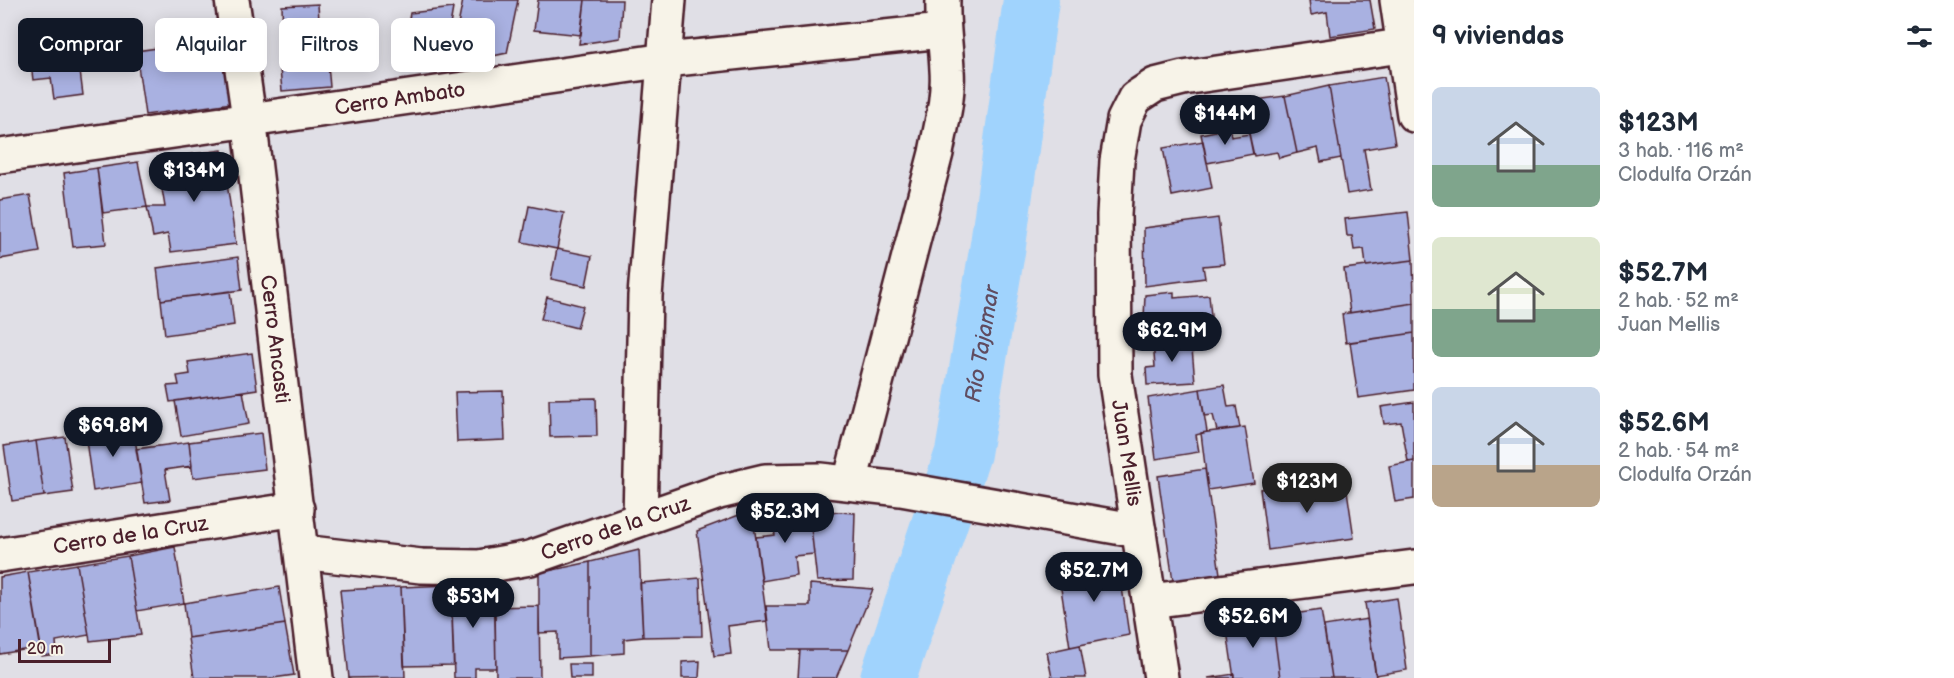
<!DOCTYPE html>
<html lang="es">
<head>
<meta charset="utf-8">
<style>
	:root { --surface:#fff; --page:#f2f2f3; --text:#1f2937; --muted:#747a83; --accent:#111827 }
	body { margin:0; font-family:"Balsamiq Sans",sans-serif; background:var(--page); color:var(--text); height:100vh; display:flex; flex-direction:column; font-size:22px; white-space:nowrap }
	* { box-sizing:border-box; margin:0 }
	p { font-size:20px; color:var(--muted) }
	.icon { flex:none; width:33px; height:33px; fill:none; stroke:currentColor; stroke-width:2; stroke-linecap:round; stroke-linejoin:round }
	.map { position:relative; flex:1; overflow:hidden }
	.drawer { display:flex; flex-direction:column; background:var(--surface); width:540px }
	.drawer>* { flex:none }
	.banner { position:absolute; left:18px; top:18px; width:570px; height:54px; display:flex; gap:12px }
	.scale { position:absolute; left:18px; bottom:15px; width:93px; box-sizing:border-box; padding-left:6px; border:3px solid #4a1f2b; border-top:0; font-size:16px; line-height:21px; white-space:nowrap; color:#4a1f2b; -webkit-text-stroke:4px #f7f3e8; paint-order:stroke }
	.price { position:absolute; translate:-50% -51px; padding:0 14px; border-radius:21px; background:var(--accent); color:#fff; font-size:20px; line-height:39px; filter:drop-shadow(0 2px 3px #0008) }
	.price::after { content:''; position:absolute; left:50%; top:36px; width:18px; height:14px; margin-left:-9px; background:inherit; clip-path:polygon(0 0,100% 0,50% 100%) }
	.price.on { background:#222; color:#fff }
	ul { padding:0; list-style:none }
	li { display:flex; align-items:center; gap:18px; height:150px; padding:0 18px }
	li span { display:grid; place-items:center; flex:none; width:168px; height:120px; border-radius:9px; color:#555 }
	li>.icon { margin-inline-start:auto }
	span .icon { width:72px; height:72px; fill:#fffc; stroke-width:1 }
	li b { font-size:26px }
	h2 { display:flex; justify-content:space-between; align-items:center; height:72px; padding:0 18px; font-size:26px }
	.chip { padding:0 21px; border-radius:9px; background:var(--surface); box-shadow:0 3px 15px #0003; font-size:21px; line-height:54px }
	.chip.on { background:var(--accent); color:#fff }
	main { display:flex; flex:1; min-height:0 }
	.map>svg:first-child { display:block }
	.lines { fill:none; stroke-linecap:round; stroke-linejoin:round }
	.river { stroke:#a0d3fd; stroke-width:56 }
	.building { fill:#a9b1e1; stroke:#4a1f2b; stroke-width:1.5 }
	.minor-casing { stroke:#4a1f2b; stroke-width:38 }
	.minor { stroke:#f7f3e8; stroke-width:33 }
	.labels { text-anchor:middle; stroke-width:4.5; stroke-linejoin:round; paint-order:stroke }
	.street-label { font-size:21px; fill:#4a1f2b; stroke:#f7f3e8 }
	.water-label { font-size:22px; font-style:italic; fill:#604c60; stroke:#f7f3e8 }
</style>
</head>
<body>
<main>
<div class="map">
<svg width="1414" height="678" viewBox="0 0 1414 678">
	<rect width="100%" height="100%" fill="#e0dfe6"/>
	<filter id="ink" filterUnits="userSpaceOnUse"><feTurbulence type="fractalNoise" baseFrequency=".0167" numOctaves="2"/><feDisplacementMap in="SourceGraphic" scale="12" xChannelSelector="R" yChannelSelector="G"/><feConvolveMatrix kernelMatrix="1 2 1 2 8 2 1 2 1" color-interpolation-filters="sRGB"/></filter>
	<g filter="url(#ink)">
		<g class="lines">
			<!-- river -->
			<path class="river" id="s1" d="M888,678L963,453L998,245L1031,0"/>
		</g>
		<!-- building -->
		<path class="building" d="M463,0H518L507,53L450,65Z
			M538,0H585L581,35L534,30Z
			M585,0H622L620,38L579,44Z
			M1309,0H1370L1375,29L1330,36L1327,12L1311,15Z
			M318,4L319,20L342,19L343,37L327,38V54L302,56L301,33L283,34L282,6Z
			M453,8L444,60L401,66L410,13Z
			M75,32L83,95L54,99L51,78L33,80L28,39Z
			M223,39L232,103L145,115L136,51Z
			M327,54L330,87L282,91L279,58Z
			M1384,77L1395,144L1364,149L1371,190L1347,194L1329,86Z
			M1329,86L1341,158L1321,162L1318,148L1297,153L1285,96Z
			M1285,96L1297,153L1279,158L1277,152L1254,156L1242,102Z
			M1230,128L1231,137L1249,134L1253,154L1207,163L1201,134Z
			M1203,141L1212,188L1172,196L1163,148Z
			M222,150L236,244L171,252L168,234L153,237L147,207H165L157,159Z
			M138,162L147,207L103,213L97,168Z
			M97,168L106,244L73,247L64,173Z
			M30,195L40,252L0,259V200Z
			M529,206L564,213L557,249L522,242Z
			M1408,212L1413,260L1366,266L1364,249L1354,250L1352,236H1347L1345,219Z
			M1218,218L1224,264L1203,266L1205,278L1145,286L1144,228Z
			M557,249L592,256L586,286L551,279Z
			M238,257L242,290L161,300L157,268Z
			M1413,260L1414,303L1350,313L1344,269Z
			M230,291L234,325L165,335L161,300Z
			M1174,292V298L1209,295L1213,337L1165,340L1163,317L1144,319L1145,295Z
			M547,297L583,306L577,328L541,319Z
			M1414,303V333L1346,343L1342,314Z
			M1414,333V390L1358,398L1350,342Z
			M1191,338L1195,382L1147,385L1146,368L1155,367L1153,341Z
			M252,353L257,389L170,402L167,386L179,385L177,376L190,374L188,362Z
			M1224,385L1228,407L1236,406L1240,428L1217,431L1213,415L1204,416L1200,389Z
			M1200,389L1207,432L1196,435L1199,452L1156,459L1148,398Z
			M243,391L249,424L181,436L175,401Z
			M503,391L505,440L457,442L455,392Z
			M596,398L597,436L550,437L549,399Z
			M1414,402V461L1408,462L1401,422L1384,424L1381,407Z
			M133,426L142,483L93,491L85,433Z
			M1245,427L1254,483L1208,490L1201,433Z
			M261,433L265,469L193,478L189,442Z
			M65,437L73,492L44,496L36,441Z
			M36,441L44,496L12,501L4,446Z
			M189,442L192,466L165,470L170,500L145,503L136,449Z
			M1414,461V499L1395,502L1389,466Z
			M1205,469L1220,574L1173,581L1158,476Z
			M1345,477L1354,538L1268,550L1260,489Z
			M771,509L809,510L814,554L794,556L796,575L762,581L756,537L775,535Z
			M752,510L767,621L728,626L731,654L714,656L697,531Z
			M809,510L855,513L853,580L817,581Z
			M175,547L184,603L137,611L128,556Z
			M639,550L643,637L624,639V653L590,656V562Z
			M128,556L141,635L90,641L77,564Z
			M1118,560L1129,635L1070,647L1058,569Z
			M590,562V656L558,658V632L539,633V573Z
			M77,564L89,635L56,641L57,654L42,656L28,572Z
			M28,572L41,647L0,654V577Z
			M700,578L702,636L643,637L640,583Z
			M494,583L496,668H475V678H454L451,585Z
			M810,584L873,589L848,650H771L766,606H810Z
			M451,585L454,665L404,666L401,587Z
			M279,587L285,624L188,638L184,603Z
			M401,587L405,677L349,678L340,590Z
			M1397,598L1407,670L1376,675L1365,603Z
			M539,606L540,678H496L495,607Z
			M1321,610L1332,678H1280L1272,617Z
			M1272,617L1280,678H1234L1226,624Z
			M1367,619L1376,678H1332L1324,626Z
			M285,624L294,675L273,678H194L188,638Z
			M1080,645L1086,678H1052L1047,652Z
			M800,650H848L836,678H798Z
			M700,661L699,678H682V662Z
			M569,664H592V678H570Z
			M1234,674V678H1208Z"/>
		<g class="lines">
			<defs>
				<g id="minor">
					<path id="s2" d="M232,0L249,118L316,678"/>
					<path d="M1397,0L1414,115"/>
					<path id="s3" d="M0,156L666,60L942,31"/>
					<path d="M850,482L936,153C941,126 949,98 947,70C946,45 942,25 943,0"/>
					<path d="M640,519L645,296L669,0"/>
					<path id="s4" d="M302,552L421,566L479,567L530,558L719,492L765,481L820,480L901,489L1139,531"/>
					<path id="s5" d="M0,555L297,509"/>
					<path d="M1150,601L1414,567"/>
					<path d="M1161,678L1115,375L1114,215L1117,161L1124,120L1135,98L1155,85L1183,78L1414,44"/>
				</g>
			</defs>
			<!-- minor casing -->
			<use href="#minor" class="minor-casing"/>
			<!-- minor -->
			<use href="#minor" class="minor"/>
		</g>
	</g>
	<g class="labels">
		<!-- street labels -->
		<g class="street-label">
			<text dy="7" stroke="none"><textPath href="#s3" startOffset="404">Cerro Ambato</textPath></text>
			<text dy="7" stroke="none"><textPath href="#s2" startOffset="342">Cerro Ancasti</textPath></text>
			<text transform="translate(1127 453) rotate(81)" y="7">Juan Mellis</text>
			<text dy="7" stroke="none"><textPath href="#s4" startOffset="320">Cerro de la Cruz</textPath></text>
			<text dy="7" stroke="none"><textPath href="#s5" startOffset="132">Cerro de la Cruz</textPath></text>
		</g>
		<!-- water labels -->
		<g class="water-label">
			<text dy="8" stroke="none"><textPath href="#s1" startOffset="348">Río Tajamar</textPath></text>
		</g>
	</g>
</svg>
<div class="scale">20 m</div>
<b class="price" style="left:1225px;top:146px">$144M</b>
<b class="price" style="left:194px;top:203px">$134M</b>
<b class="price" style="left:1172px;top:363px">$62.9M</b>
<b class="price" style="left:113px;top:458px">$69.8M</b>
<b class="price on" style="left:1307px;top:514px">$123M</b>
<b class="price" style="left:785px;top:544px">$52.3M</b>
<b class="price" style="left:1094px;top:603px">$52.7M</b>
<b class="price" style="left:473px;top:629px">$53M</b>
<b class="price" style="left:1253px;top:649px">$52.6M</b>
<div class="banner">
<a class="chip on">Comprar</a>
<a class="chip">Alquilar</a>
<a class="chip">Filtros</a>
<a class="chip">Nuevo</a>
</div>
</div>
<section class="drawer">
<h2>9 viviendas<svg class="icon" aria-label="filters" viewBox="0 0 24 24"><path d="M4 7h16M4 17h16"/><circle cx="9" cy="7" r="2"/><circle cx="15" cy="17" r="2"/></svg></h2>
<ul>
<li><span style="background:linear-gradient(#c9d6e8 65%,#7fa58c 0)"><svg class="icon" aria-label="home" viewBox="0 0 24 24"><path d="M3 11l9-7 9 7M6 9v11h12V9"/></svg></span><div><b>$123M</b><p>3 hab. · 116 m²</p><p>Clodulfa Orzán</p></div></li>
<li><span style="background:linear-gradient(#dfe7d0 60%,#7fa58c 0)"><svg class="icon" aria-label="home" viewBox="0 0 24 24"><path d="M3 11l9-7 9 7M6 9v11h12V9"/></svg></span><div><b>$52.7M</b><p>2 hab. · 52 m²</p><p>Juan Mellis</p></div></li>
<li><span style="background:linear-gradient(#c9d6e8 65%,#b9a48a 0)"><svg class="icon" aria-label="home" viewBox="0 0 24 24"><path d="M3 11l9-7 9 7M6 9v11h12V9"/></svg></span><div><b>$52.6M</b><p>2 hab. · 54 m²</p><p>Clodulfa Orzán</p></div></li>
</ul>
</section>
</main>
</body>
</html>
